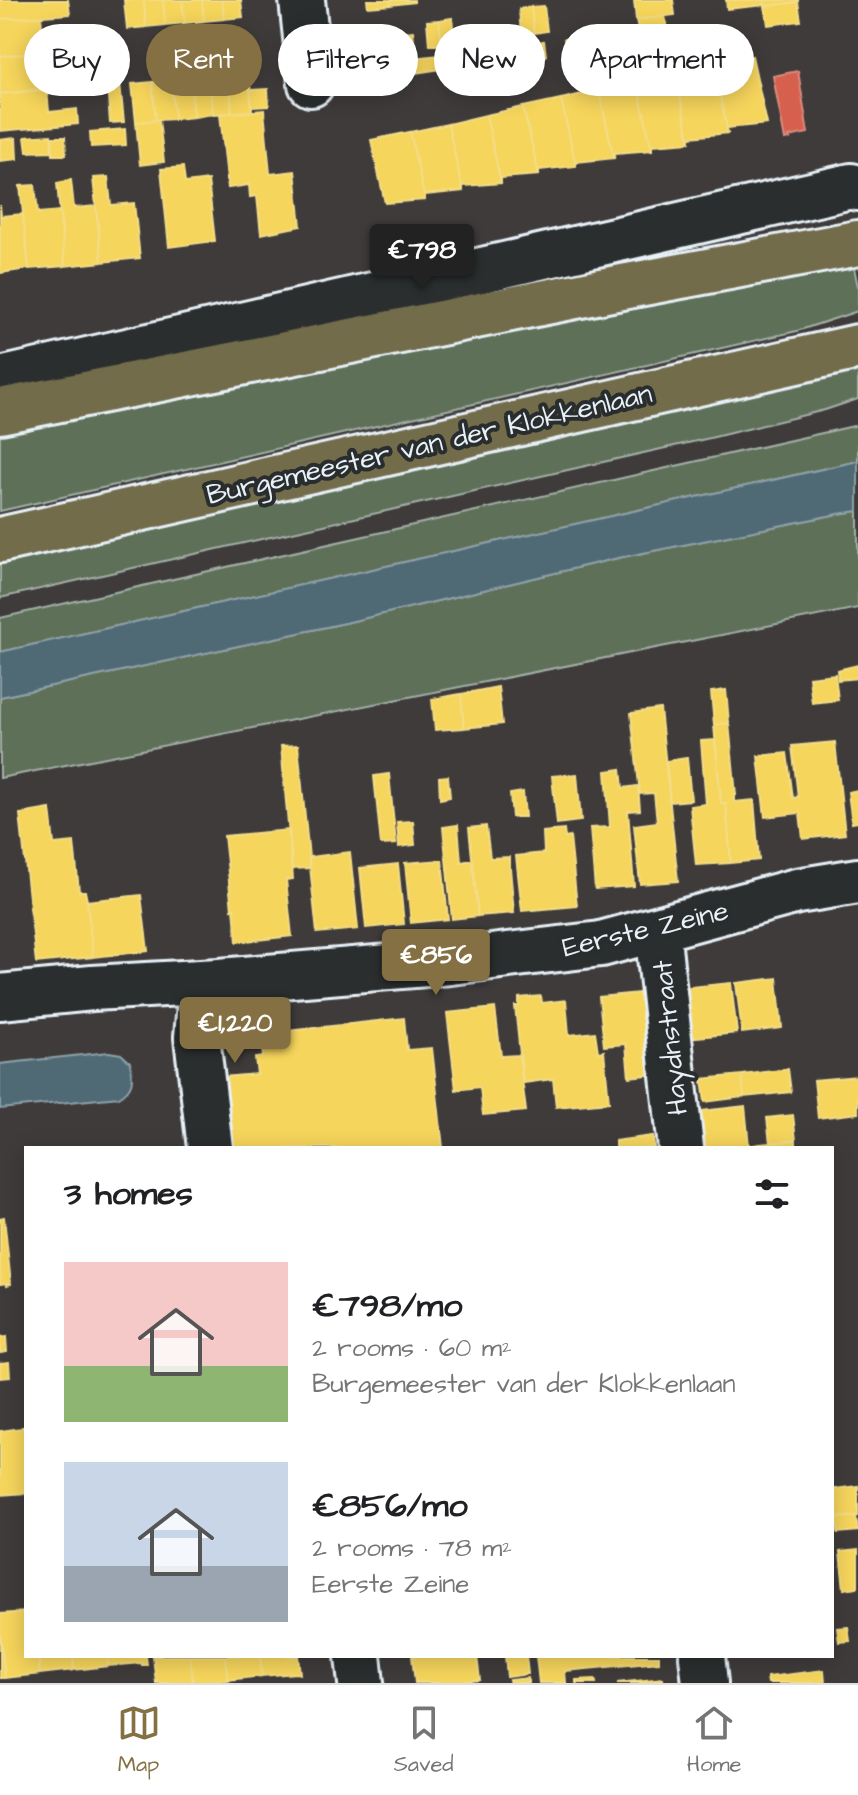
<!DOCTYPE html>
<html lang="en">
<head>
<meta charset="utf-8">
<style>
	:root { --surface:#fff; --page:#f6f6f6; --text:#202124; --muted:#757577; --line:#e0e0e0; --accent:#847042 }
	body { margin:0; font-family:"Architects Daughter",sans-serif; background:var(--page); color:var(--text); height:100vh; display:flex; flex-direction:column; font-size:30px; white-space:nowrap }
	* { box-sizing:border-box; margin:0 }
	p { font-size:26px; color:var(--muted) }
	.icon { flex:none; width:44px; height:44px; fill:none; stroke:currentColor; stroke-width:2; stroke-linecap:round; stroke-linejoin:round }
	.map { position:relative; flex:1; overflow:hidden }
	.panel { position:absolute; left:24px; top:1146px; width:810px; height:512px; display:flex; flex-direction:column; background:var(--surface); border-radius:0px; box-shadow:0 4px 20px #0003 }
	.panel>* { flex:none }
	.banner { position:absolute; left:24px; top:24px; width:810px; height:72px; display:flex; gap:16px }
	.price { position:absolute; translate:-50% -68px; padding:0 18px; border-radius:8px; background:var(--accent); color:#fff; font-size:26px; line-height:52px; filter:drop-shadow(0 2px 4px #0008) }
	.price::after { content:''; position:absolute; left:50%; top:48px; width:24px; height:18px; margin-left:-12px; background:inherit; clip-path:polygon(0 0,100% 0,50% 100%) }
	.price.active { background:#222; color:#fff }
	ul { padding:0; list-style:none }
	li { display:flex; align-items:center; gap:24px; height:200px; padding:0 40px }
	li span { display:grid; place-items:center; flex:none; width:224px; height:160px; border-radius:0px; color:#555 }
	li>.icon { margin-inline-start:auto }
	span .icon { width:96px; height:96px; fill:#fffc; stroke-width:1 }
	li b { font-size:34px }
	h2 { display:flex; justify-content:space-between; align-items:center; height:96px; padding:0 40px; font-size:34px }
	.chip { padding:0 28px; border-radius:36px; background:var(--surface); box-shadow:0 4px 20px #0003; font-size:28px; line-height:72px }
	.chip.active { background:var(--accent); color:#fff }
	.menu { display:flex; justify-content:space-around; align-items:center; height:112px; border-top:2px solid var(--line); background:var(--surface); font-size:22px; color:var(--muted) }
	.menu a { display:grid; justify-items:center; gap:4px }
	.menu .active { color:var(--accent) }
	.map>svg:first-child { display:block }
	.green { fill:#5e7059; stroke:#a3b0a8; stroke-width:2 }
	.water { fill:#506a75; stroke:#8da0a9; stroke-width:2 }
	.homes { fill:#f6d55c; stroke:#f2dd8b; stroke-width:2 }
	.shops { fill:#d6604d; stroke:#db8c80; stroke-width:2 }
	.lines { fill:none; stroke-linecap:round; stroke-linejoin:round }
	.minor-casing { stroke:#e8f1f8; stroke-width:50 }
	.major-casing { stroke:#e8f1f8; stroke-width:50 }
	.minor { stroke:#2a2d2e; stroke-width:44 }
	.major { stroke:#726c4b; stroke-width:44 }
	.labels { text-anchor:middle; stroke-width:8; stroke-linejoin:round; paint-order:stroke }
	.street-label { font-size:28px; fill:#e8f1f8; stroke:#2a2d2e }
</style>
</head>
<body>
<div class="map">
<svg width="858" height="1683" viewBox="0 0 858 1683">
	<rect width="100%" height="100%" fill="#3f3b3b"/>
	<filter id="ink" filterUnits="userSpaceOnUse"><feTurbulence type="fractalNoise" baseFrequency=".0125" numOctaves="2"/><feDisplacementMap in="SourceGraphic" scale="16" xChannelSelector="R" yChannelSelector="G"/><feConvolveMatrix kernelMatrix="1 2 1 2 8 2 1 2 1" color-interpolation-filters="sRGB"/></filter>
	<g filter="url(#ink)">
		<!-- green -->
		<path class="green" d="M852,258L858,287V311L797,331L0,511V425Z
			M858,354V399L825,410L710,438L0,598V546Z
			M858,425V461L0,652V618Z
			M858,511V608L0,778V697L345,623L618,558L838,514Z"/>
		<!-- water -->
		<path class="water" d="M858,461V511L838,514L618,558L345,623L0,697V652Z
			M109,1052L121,1054L130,1062C133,1079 135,1087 119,1097L0,1109V1064Z"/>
		<!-- homes -->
		<path class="homes" d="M0,0H68L70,14L0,19Z
			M124,0H144L146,27L127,29Z
			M144,0H163L165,25L146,27Z
			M163,0H182L185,23L165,25Z
			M182,0H202L204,21L185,23Z
			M202,0H222L224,19L204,21Z
			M222,0H241L243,17L224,19Z
			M367,0H390L391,5L368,7Z
			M390,0H414V2L391,5Z
			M634,0H673L675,15L636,20Z
			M726,0H765V5L727,9Z
			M765,0H798V2L765,6Z
			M798,2L801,21L768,25L765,6Z
			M544,6L547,31L534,33L531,7Z
			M531,7L534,33L521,34L519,9Z
			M41,16L43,38L71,35L72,50L0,56V19Z
			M665,16L668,30L639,34L636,20Z
			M452,18L455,43L442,45L439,20Z
			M439,20L442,45H429L427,21Z
			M387,31L389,51L348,56L346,35Z
			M413,31L415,48L395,49L394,33Z
			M621,32L623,46L594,50L593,35Z
			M593,35L594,50L566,53L564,39Z
			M544,41L546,56L518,60L516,45Z
			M516,45L518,60L490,63L488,49Z
			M469,51L470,66L442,69L440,55Z
			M45,53L46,75L74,73L75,87L0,94V56Z
			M440,55L442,69L414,73L412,58Z
			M752,56L767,124L727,128L728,133L713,65Z
			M390,62L392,82L352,87L349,66Z
			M713,65L728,133L690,137V142L675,73Z
			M249,72L252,111L232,113L229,74Z
			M675,73L690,142L652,145V150L637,82Z
			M229,74L232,113L213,114L209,76Z
			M209,76L213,114L194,117L190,78Z
			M190,78L194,117L175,119L171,80Z
			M171,80L175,119L156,120L152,82Z
			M152,82L156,120L136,122L132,84Z
			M637,82L652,150L615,153L614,158L599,90Z
			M120,83L124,122L110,123L107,84Z
			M47,89L49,112L77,109L78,124L0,131V94Z
			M268,89L269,106L252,107L250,90Z
			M599,90L614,158L576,162V166L561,99Z
			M561,99L576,166L539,170V175L523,107Z
			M523,107L539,175L501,178V183L486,115Z
			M264,110L270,174L295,171L301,226L261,234L257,196L250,197L249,185L228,188L220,114Z
			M486,115L501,183L463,186V191L448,124Z
			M159,120L164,162L140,165L136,122Z
			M448,124L463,191L425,195V200L410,132Z
			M125,129L126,145L91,147L90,132Z
			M410,132L425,200L385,203L371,140Z
			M51,135L52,151L27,152L25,137Z
			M52,137H65L66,155H53Z
			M16,138L17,159L0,161V140Z
			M183,167L185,183L208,180L215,241L169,247L161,169Z
			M108,177L111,205L134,203L140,258L102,262L93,178Z
			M71,180L74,208L96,206L102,262L65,266L57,183Z
			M35,185L38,213L60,211L65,266L29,269L20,186Z
			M0,205L1,216L23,214L29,269L0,273Z
			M858,665V678L838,680L837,670Z
			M835,674L838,700L812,703L809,677Z
			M498,687L502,724L464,728L461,694Z
			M726,690L729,723L714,725L711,692Z
			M461,694L464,728L435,730L432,699Z
			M660,709L678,881L640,884L634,825L657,822L654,793L640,794L631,713Z
			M729,723L736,795H734V802L754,800L759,860L731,863L726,803H721L714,725Z
			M715,740L721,803H726L731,863L696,865L690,806L706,804L701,741Z
			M835,742L845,834L803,839L800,813L765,817L758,756L787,753L793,798L798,797L792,746Z
			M298,745L310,868L292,869L281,746Z
			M687,758L691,800L670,802L666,761Z
			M621,769L623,788L638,786L640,810L628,811L634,886L595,889L590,828L610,827L606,771Z
			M389,774L396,844L381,845L374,776Z
			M577,774L581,821L557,824L552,776Z
			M448,776L450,797L440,799L439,777Z
			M858,790V822L852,823L848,792Z
			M523,792L525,817H512L510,794Z
			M50,809L54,844L74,842L79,891H85L87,901L93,957L36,963L20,814Z
			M413,821L415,845L399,847L397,822Z
			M458,825L461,862L473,860L478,916L452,919L443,827Z
			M486,826L490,858L509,857L514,913L478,916L469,828Z
			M289,830L293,879L286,880L292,936L237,942L234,908L232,909L224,836Z
			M564,830L565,838L570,837L577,906L522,911L516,856L544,853L543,832Z
			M350,852L358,929L317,933L309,857Z
			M442,860L448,919L411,923L405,863Z
			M398,864L404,924L366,928L360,868Z
			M141,895L148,951L93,957L87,901Z
			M777,978L782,1028L742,1033L736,983Z
			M731,983L737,1033L687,1038L681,988Z
			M649,992L656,1074L629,1077L626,1044L604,1046L599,997Z
			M541,996L542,1003L566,1000L569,1035L595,1032L598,1052L604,1051L609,1102L556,1107L553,1079L523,1083L515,1006H519V998Z
			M495,1008L501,1056L519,1055L526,1111L483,1115L480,1087L456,1090L447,1013Z
			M404,1018L407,1050L432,1048L443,1148H230L223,1077L257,1074L255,1058L263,1057L260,1034Z
			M788,1069L791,1092L744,1097L742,1075Z
			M742,1075L744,1097L705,1102L702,1079Z
			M858,1076V1113L818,1118L814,1080Z
			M745,1106L749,1146L759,1144L760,1148H698L693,1112Z
			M793,1115L796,1140L770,1143L767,1118Z
			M653,1136L654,1148H615V1141Z
			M796,1140V1148H760L759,1144Z
			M4,1217L11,1284L7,1285V1283L0,1284V1218Z
			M6,1337L7,1352L0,1353V1338Z
			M9,1362L10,1377L0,1378V1363Z
			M22,1427H26V1493L0,1495V1431L22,1428Z
			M858,1486V1516L837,1518L834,1489Z
			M856,1516L858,1531L838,1533L836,1518Z
			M858,1550V1587L844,1589L840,1552Z
			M26,1612V1656H38L40,1674L5,1678L0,1631V1614Z
			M848,1627L850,1641L839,1642L837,1628Z
			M0,1631L5,1678H0Z
			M38,1656H73L74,1670L40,1674Z
			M73,1656H107L108,1666L74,1670Z
			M107,1656H146L147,1665H142V1663L108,1666Z
			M153,1656H190L193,1683H156Z
			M190,1656H225L228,1680L193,1683Z
			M225,1656H260L262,1676L228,1680Z
			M260,1656H298L300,1674L296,1673L262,1676Z
			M412,1656H477L480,1680L447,1683H415Z
			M505,1656H526L528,1674L507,1677Z
			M536,1656H659V1662L565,1671L566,1683H539Z
			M824,1670L825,1683H768L767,1677Z
			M528,1678L529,1683H510L509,1680Z
			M663,1678V1683H617Z
			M595,1679L596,1683H576V1680Z"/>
		<!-- shops -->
		<path class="shops" d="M798,71L808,133L789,137L790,139L785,140L773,76Z"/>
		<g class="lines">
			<defs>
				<path id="minor" d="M302,0L311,84
					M0,380L851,186L858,188
					M657,929L681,1148
					M0,997L92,988L219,981L450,962L601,944L797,891L858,881
					M210,1148L197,1037L200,1004L219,981
					M358,1656L361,1683
					M702,1656L705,1683"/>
				<path id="major" d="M0,411L606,290L858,243
					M0,540L858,347"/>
			</defs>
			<!-- minor casing -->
			<use href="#minor" class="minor-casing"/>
			<!-- major casing -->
			<use href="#major" class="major-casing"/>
			<!-- minor -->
			<use href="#minor" class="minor"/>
			<!-- major -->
			<use href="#major" class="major"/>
		</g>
	</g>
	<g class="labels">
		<!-- street labels -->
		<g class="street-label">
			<text transform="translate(429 443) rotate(-13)" y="10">Burgemeester van der Klokkenlaan</text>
			<text transform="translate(645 928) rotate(-13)" y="10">Eerste Zeine</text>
			<text transform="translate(669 1038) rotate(-96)" y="10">Haydnstraat</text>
		</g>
	</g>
</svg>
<b class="price active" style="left:422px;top:292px">€798</b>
<b class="price" style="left:436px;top:997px">€856</b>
<b class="price" style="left:235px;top:1065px">€1,220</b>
<div class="banner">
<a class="chip">Buy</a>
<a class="chip active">Rent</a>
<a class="chip">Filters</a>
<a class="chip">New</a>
<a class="chip">Apartment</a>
</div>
<section class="panel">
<h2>3 homes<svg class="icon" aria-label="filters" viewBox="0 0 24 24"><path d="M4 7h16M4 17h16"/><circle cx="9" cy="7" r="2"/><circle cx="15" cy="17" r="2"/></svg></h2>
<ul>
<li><span style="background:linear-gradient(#f6c9c9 65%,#8fb573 0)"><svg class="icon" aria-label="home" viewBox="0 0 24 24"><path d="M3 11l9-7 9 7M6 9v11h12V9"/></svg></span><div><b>€798/mo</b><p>2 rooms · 60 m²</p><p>Burgemeester van der Klokkenlaan</p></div></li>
<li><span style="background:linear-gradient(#c9d6e8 65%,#9aa5b1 0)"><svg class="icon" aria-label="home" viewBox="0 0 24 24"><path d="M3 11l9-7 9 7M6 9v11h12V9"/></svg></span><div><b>€856/mo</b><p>2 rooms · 78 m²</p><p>Eerste Zeine</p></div></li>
</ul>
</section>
</div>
<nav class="menu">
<a class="active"><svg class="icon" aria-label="map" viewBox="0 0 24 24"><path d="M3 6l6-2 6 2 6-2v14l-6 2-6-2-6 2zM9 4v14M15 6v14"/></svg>Map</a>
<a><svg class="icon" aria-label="saved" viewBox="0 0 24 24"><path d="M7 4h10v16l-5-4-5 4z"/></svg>Saved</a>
<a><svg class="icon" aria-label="home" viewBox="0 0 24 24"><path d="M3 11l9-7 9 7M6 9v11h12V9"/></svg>Home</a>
</nav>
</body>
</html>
